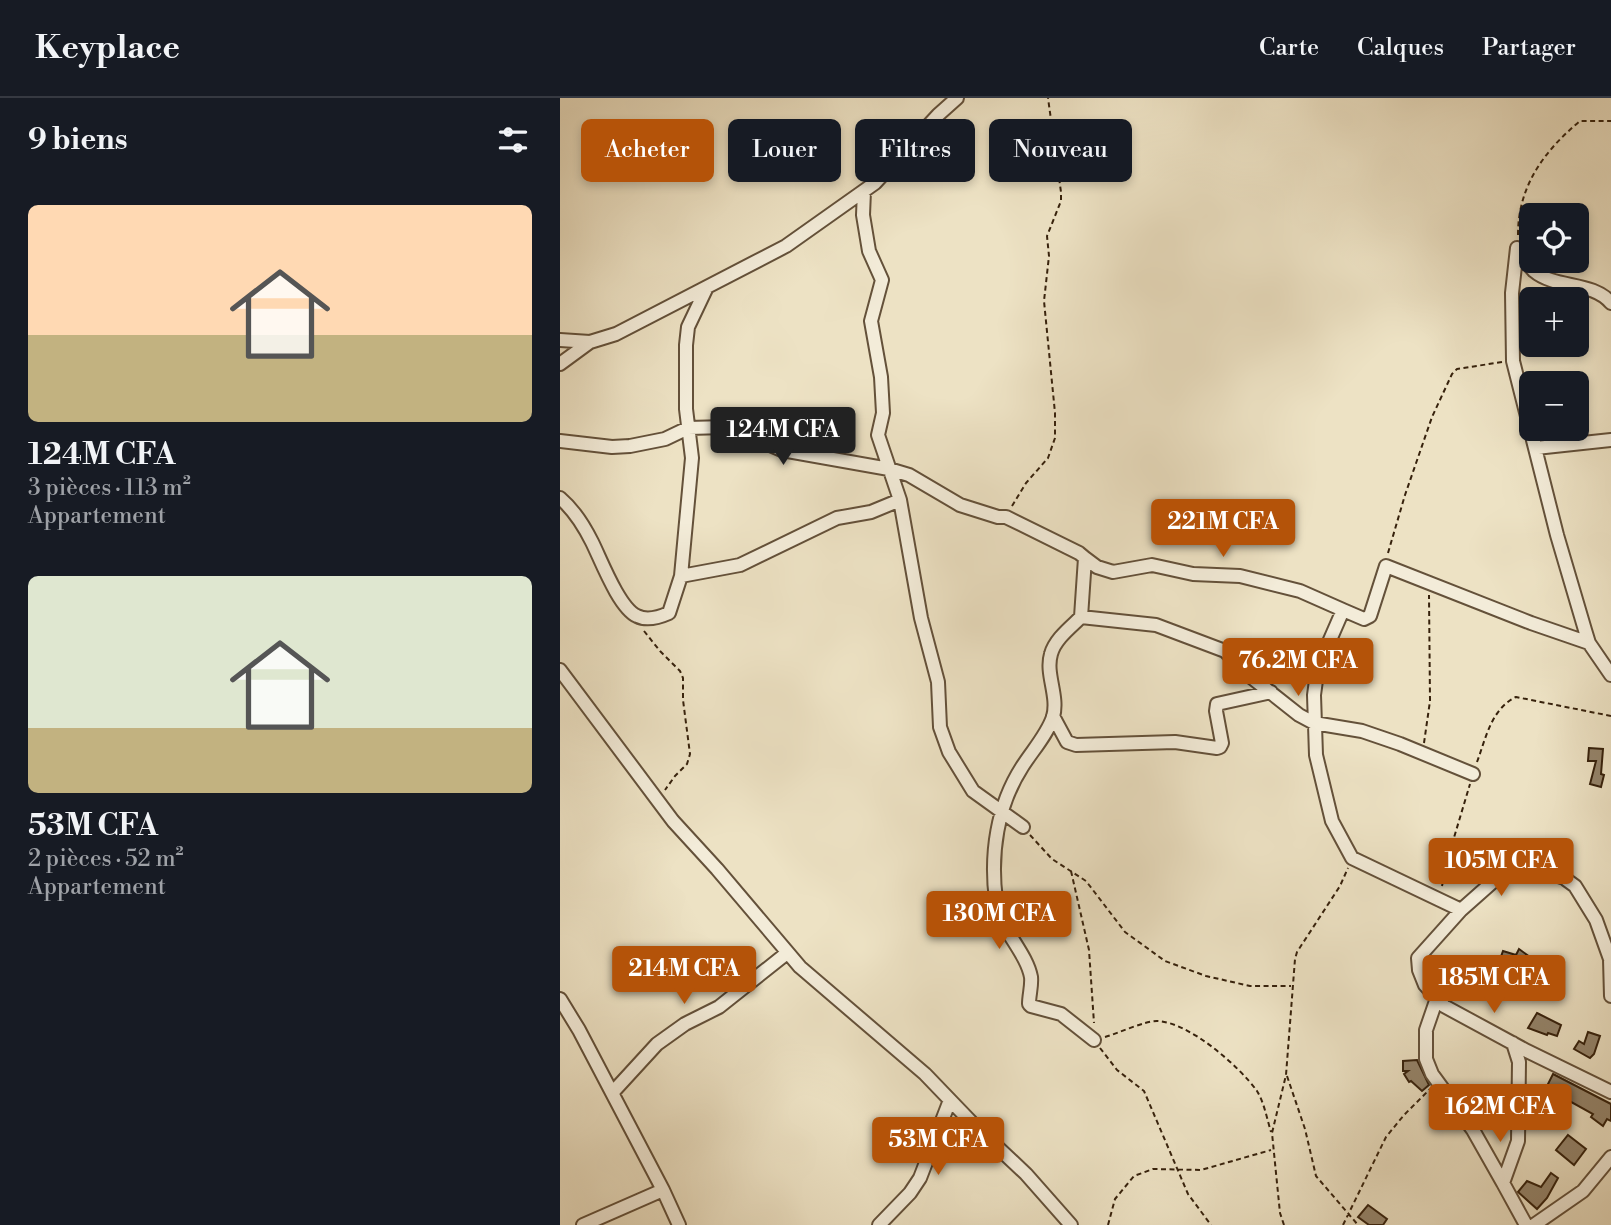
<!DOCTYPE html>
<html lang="fr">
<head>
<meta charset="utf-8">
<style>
	:root { --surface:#171b24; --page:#20242c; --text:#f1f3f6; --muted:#9ea1a6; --line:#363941; --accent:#b45309 }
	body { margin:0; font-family:"Libre Bodoni",serif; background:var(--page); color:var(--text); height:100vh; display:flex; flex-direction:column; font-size:26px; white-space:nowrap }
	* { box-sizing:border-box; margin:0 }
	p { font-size:23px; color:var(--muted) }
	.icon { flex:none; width:38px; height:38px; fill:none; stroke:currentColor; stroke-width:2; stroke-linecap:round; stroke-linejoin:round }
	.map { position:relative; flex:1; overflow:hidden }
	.panel { display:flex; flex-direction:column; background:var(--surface); width:560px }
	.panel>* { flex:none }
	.guide { position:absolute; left:21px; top:21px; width:665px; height:63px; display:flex; gap:14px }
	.fabs { position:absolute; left:959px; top:105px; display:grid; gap:14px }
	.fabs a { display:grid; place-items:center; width:70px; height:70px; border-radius:10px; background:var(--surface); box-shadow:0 4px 10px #0003; font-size:35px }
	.price { position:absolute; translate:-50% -60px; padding:0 16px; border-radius:7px; background:var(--accent); color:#fff; font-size:23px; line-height:46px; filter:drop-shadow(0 2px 4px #0008) }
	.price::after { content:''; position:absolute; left:50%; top:42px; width:21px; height:16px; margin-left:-10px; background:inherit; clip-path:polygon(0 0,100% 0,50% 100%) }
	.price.current { background:#222; color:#fff }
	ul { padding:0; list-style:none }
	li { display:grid; align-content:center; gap:14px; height:371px; padding:0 28px }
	li span { display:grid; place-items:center; height:217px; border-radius:10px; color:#555 }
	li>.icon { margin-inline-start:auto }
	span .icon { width:126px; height:126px; fill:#fffc; stroke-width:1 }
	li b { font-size:30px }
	h2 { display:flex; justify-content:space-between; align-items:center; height:84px; padding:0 28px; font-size:30px }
	.pill { padding:0 24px; border-radius:10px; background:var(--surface); box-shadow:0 4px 10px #0003; font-size:24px; line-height:63px }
	.pill.current { background:var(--accent); color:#fff }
	header { display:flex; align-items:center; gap:42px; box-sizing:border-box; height:98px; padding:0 35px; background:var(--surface); border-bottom:2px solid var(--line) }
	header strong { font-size:33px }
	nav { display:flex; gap:38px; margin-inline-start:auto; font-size:24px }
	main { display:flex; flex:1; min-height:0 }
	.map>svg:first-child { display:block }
	.building { fill:#95856c; stroke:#36210c; stroke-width:2 }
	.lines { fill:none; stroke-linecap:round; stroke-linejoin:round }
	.minor-casing { stroke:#64513a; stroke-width:16 }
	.path { stroke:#36210c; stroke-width:2; stroke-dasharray:5 3.5; stroke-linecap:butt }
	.minor { stroke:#f3ecd9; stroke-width:12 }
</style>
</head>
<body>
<header>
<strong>Keyplace</strong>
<nav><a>Carte</a><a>Calques</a><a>Partager</a></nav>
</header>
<main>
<section class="panel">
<h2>9 biens<svg class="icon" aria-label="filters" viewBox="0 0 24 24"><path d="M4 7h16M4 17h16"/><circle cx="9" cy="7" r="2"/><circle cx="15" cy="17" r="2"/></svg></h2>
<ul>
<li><span style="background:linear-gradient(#ffd9b3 60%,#c2b280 0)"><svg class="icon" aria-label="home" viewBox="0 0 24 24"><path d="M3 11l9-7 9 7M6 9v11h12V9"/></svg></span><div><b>124M CFA</b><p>3 pièces · 113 m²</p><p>Appartement</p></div></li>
<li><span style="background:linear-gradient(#dfe7d0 70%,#c2b280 0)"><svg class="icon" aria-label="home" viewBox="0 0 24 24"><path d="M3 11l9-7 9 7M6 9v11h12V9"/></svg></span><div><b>53M CFA</b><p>2 pièces · 52 m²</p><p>Appartement</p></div></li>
</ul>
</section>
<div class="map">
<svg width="1051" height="1127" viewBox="0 0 1051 1127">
	<rect width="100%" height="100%" fill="#ede2c4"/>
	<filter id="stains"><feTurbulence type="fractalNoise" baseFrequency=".00286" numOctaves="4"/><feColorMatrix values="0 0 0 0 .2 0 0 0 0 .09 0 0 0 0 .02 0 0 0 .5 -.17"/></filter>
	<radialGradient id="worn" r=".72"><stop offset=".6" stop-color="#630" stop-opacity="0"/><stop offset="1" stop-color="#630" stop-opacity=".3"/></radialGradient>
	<!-- building -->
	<path class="building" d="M1029,650L1043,651L1041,676L1044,677L1041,689L1030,686L1036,663H1028Z
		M959,851L974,862L968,870L975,873L970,882L938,867L943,853L956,857Z
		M977,915L1001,927L997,938L988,935L987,937L968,930Z
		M1028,934L1040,938L1034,956L1030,960L1014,951L1019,943L1024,946Z
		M857,962L869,987L862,993L851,983L849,984L844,976L848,973H843V963Z
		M993,976L1051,1006V1023L1047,1021L1043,1028L1031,1019L1033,1016L986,990Z
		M1008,1037L1026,1051L1014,1067L996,1052Z
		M991,1075L998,1080L987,1100L977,1111L958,1094L967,1083L981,1089Z
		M808,1107L827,1121L823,1127H809L798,1119Z"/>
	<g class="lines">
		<defs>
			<path id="minor" d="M304,93L303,117L309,153L322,182L311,223L321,279L323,315L318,337L340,402L361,520L378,584L380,629L389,654L413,693L463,729
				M957,150L952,195L953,263L997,437L1025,532L1029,545L1051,577
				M957,150C962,158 967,166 974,173C995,191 1033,183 1051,205
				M0,242L30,244
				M0,266L30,244L56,236L226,148L315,85L378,17L397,0
				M0,343L52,349L70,348L105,341L128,330L167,329L222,352L329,371L349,377L400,407L438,419H446L519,455L525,460L521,519L596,527L665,553L691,579L739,617L754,625L802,633L840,646L913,676
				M976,350L1051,342
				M0,400C13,411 24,428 32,444C41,462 59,510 77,518C87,523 100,519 109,515L121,478L132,360L126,311V247L128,229L147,189
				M525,460L537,469L553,474L592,467L633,476L680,478L740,493L783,512
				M121,478L180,467L277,420L311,414L340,402
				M521,519C511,529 495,541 491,556C485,576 499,598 493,619C487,637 472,653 462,669C437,708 430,756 436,802C439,831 466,853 471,879C472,888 469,897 469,906L471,908L501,916L534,942
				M1029,545L971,525L826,468L810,518L804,521L783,512L763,558L757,575L754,597L756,657L772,723L792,760L901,812L945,773L960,765L1004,780L1015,788L1036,822L1050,861L1051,898
				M0,572L113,723L157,771L240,869L365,976L415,1028L466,1076L511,1127
				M493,618L507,644L516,647L615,644L657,650L660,649L662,645L656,613L657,606L711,594
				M901,812L858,860L859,872L865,887L884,908L967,953L1051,994
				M877,900L866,932V961L872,976L913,1032L943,1085
				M0,901L19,932L103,1092
				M953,945L959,964L958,1043L943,1085L966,1127
				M53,994L97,946L125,926L159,909L227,855
				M23,1127L103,1092L119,1127
				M319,1127L350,1095L360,1080L390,1002
				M974,1127L1023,1093L1051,1059"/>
		</defs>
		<!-- minor casing -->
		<use href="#minor" class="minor-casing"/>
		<!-- path -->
		<path class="path" d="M958,137C958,88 984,53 1020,23H1051
			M452,408L466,385L488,360L495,340V315L484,203L489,158L487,138L501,103V94L488,0
			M828,455L845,397L872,319L892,276L897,271L942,264
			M84,533L100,553L120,573L123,580V602L130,656L127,666L115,678L105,692
			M864,645L870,603L869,497
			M917,664C926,640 931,611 956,599L1051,618
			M470,737L492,761L526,783L565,834L605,863L646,878L690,888H731
			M511,773L529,852L534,925
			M882,788L890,753L910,686
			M545,939C559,935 584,923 597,923C629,924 679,968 697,993C704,1004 707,1021 711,1034
			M540,950L557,972L584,993L628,1096L651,1127
			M727,978L745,1031L756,1078L798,1127
			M548,1127L555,1101L574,1078L593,1071L641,1072L711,1052
			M724,1127L720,1115L712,1035L726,977L735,861L737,854L780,788L788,770
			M783,1127L826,1039L844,1017L870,991"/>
		<!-- minor -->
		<use href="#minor" class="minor"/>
	</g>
	<rect width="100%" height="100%" filter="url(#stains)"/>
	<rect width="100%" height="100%" fill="url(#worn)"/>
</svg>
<div class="fabs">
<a><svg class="icon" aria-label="locate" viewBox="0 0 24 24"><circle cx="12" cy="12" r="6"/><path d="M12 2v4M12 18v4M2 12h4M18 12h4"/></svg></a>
<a>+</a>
<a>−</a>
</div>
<b class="price current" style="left:223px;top:369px">124M CFA</b>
<b class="price" style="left:663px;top:461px">221M CFA</b>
<b class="price" style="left:738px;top:600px">76.2M CFA</b>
<b class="price" style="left:941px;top:800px">105M CFA</b>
<b class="price" style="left:439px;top:853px">130M CFA</b>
<b class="price" style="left:124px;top:908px">214M CFA</b>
<b class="price" style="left:934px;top:917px">185M CFA</b>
<b class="price" style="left:940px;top:1046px">162M CFA</b>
<b class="price" style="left:378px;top:1079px">53M CFA</b>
<div class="guide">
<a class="pill current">Acheter</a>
<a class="pill">Louer</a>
<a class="pill">Filtres</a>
<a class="pill">Nouveau</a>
</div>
</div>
</main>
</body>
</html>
